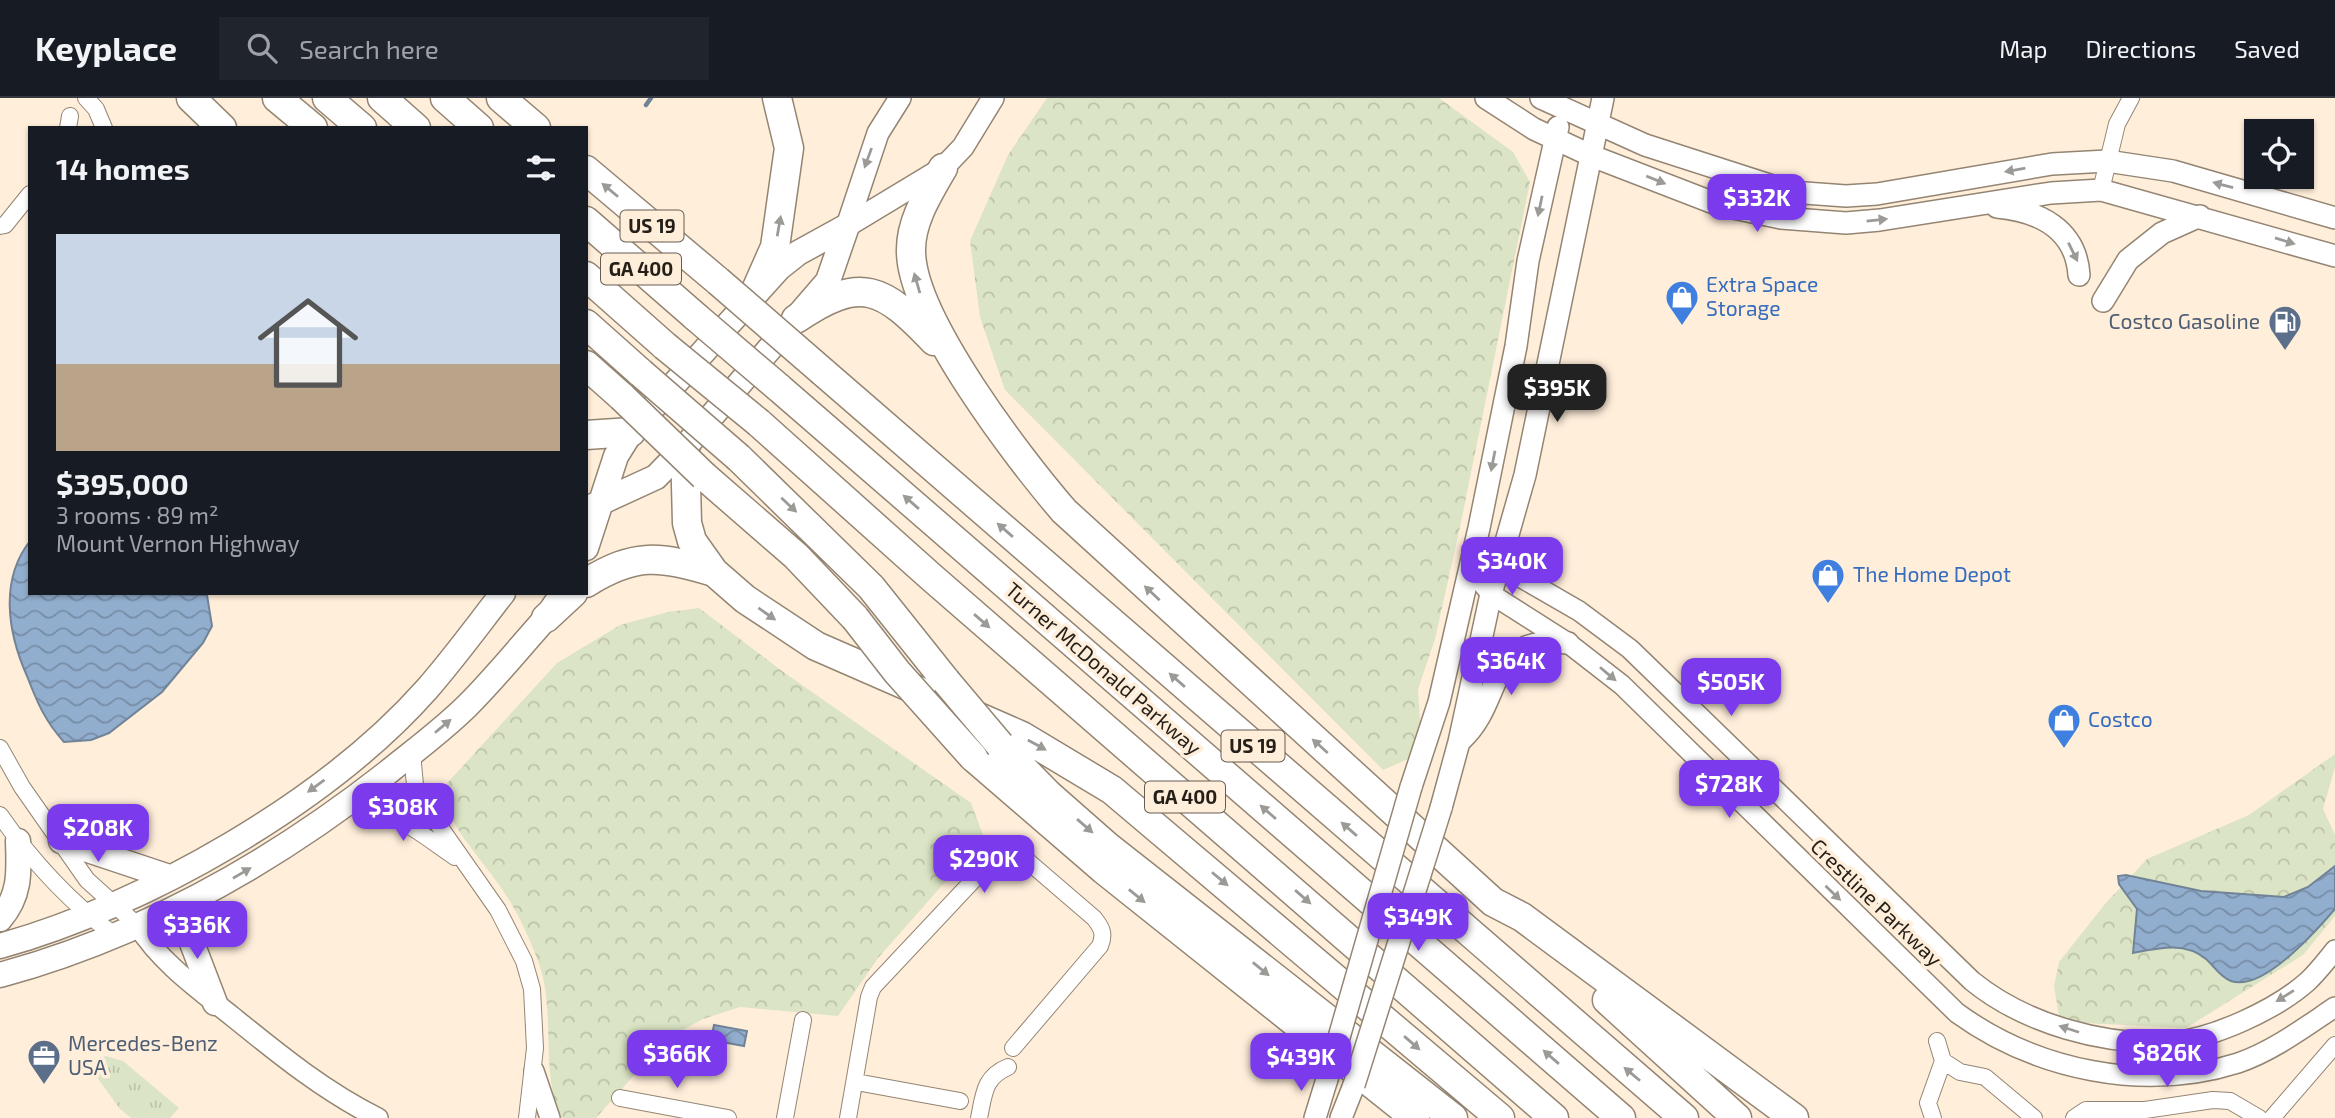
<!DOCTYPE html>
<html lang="en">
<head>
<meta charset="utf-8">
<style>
	:root { --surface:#171b24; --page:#20242c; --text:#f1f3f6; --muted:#9ea1a6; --line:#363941; --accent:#7c3aed }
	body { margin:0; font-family:"Exo 2",sans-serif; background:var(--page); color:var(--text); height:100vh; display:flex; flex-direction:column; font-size:26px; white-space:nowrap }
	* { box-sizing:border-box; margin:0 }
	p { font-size:23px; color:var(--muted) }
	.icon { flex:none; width:38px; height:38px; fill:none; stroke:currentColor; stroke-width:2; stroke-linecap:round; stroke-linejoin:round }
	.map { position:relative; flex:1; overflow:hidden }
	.side { position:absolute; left:28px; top:28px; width:560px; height:469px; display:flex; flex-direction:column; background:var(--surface); border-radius:0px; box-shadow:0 2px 5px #0004 }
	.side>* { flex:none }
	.fabs { position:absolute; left:2244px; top:21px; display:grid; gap:14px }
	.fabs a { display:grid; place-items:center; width:70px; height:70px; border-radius:0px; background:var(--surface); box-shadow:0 2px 5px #0004; font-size:35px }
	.price { position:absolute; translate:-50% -60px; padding:0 16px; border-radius:14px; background:var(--accent); color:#fff; font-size:23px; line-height:46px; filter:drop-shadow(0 2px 4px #0008) }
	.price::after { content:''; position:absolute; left:50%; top:42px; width:21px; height:16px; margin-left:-10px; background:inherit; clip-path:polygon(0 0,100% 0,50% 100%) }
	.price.active { background:#222; color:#fff }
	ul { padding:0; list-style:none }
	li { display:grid; align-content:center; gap:14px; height:371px; padding:0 28px }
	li+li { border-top:2px solid var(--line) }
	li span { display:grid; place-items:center; height:217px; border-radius:0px; color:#555 }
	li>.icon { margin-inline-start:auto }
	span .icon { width:126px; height:126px; fill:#fffc; stroke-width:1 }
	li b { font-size:30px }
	h2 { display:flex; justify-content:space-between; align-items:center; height:84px; padding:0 28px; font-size:30px }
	header { display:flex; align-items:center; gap:42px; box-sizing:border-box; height:98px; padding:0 35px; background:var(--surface); border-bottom:2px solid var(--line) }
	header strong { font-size:33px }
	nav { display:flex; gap:38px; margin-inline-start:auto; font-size:24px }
	.search { width:490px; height:63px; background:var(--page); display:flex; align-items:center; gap:18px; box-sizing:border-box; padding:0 24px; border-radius:0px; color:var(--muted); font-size:26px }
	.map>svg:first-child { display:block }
	.grass { fill:url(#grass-tufts) }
	.forest { fill:url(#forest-crowns) }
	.water { fill:url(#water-waves); stroke:#718397; stroke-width:2 }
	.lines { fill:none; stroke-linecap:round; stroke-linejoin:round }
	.stream { stroke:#718397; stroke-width:4.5 }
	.minor-casing { stroke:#948573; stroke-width:18 }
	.tertiary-casing { stroke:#948573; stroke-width:22 }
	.secondary-casing { stroke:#948573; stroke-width:24 }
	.primary-casing { stroke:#948573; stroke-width:27 }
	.motorway-casing { stroke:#948573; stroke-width:31 }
	.minor { stroke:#fff; stroke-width:16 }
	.tertiary { stroke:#fff; stroke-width:19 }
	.secondary { stroke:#fff; stroke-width:21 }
	.primary { stroke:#fff; stroke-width:24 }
	.motorway { stroke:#fff; stroke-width:28 }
	.secondary-bridge-casing { stroke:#948573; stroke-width:24; stroke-linecap:butt }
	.motorway-bridge-casing { stroke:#948573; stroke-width:31; stroke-linecap:butt }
	.secondary-bridge { stroke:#fff; stroke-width:21 }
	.motorway-bridge { stroke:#fff; stroke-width:28 }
	.oneway { fill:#9c9a97 }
	.labels { text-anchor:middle; stroke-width:7; stroke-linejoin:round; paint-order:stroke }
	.shield { fill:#ffeeda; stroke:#665d52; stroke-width:2 }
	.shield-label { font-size:19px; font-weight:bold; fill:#241f18 }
	.shop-label { font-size:21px; fill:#366cbe; stroke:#ffeeda; text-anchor:start }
	.service-label { font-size:21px; fill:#4e5e75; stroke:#ffeeda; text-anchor:end }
	.street-label { font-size:21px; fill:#241f18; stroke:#ffeeda }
</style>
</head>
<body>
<header>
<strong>Keyplace</strong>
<div class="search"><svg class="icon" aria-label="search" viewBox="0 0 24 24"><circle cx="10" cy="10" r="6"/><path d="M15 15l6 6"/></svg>Search here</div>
<nav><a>Map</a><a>Directions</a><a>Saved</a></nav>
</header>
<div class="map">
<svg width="2335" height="1020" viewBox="0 0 2335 1020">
	<defs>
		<pattern id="grass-tufts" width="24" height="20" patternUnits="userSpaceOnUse" patternTransform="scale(1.75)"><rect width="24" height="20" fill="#dbe4c4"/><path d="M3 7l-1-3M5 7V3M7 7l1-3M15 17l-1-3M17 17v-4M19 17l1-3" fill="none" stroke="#bcc3a8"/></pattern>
		<pattern id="forest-crowns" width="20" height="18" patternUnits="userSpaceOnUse" patternTransform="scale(1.75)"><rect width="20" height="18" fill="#dbe4c4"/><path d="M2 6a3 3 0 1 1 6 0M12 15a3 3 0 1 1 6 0" fill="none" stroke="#bcc3a8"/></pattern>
		<pattern id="water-waves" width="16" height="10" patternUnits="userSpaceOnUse" patternTransform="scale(1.75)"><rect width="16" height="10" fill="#92aece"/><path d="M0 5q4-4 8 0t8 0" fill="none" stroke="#778da6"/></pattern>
	</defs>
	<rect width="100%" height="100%" fill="#ffeeda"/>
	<!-- grass -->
	<path class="grass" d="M106,958L123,963L179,1010L170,1020H131L120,1011L96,978L85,973L87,963Z"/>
	<!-- forest -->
	<path class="forest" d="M1047,0H1439L1513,54L1530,84L1460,429L1435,541L1418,591L1422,655L1383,672L1005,292L980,219L970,143L1008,57Z
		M699,510L782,573L971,705L984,740L878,860L838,918L740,909L703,921L666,941L596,1020H562C539,977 557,912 538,863C531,844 521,822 511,805C488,766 453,737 440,693L557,565L620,527L668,514Z
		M2335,656V669L2323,711L2335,737V818L2303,857L2186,930L2084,925L2059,918L2054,888L2059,864L2105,806L2147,761L2249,717Z"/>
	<!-- water -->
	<path class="water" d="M30,443V495L207,497L212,528L203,545L162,594L109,635L91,642L64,644C45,623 37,604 27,578C7,533 0,481 30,443Z
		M2335,768V811C2317,832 2263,894 2231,883C2220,879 2214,868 2206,861C2185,843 2158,850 2133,855L2137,811L2119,786L2118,778L2126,777L2201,793L2284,799L2308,789Z
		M714,927L747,933L744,948L711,942Z"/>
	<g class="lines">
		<!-- stream -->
		<path class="stream" d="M646,7L651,0"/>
		<defs>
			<path id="minor" d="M86,0L96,11L104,30
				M68,30L70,18
				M2101,92L2117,26L2131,0
				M0,128L5,127L30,96
				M0,650L22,689L87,782L137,827
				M412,655L415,687L428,712L498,812L524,863L532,891L535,950L527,1020
				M345,707C399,714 412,730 455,759
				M0,717C31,762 70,804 114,837
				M1937,943L1943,963
				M1943,963L1960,974L1985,979L2034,1020
				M856,984L960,1003
				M620,1000L728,1020
				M785,1020L803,922
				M848,1020L869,899L873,889L996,758L1014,754L1023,759L1094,820C1102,830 1105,836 1100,848L1013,950
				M979,1020C984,996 984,979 1008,969
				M1933,1020L1928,1005L1943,963
				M2074,1020L2086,1012H2145L2213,1002L2230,1003L2259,1020
				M2272,1020L2335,947"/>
			<path id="tertiary" d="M1470,471L1491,496L1568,545L1622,587L1957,915C2036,972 2144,995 2238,965C2273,953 2305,929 2335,909
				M1470,471L1501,468L1579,513L1630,551L1972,883C2025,926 2104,948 2172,944C2214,940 2275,912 2307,884C2317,875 2326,863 2335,852
				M137,827C161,865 198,891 233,919C280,957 324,993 378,1020
				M534,973L550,1020"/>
			<path id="secondary" d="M1486,0L1534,31L1592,58L1719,107L1781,120L1846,125L1880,122L2051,95L2101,92L2335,158
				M1541,0L1645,47L1791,94L1846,98L1877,96L2052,66L2107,63L2173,73L2335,120
				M1997,109C2039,113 2076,131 2079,177
				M847,128L943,70L963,49L993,0
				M847,128L878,35L900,0
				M2103,203L2128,162L2162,135L2200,118
				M1461,642C1505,602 1484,536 1568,545
				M1411,689L1439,604L1479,430L1516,248L1528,163L1558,29
				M1441,710L1459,644L1491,496L1525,377L1603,0
				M1315,1020L1327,981
				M1341,1020L1354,987"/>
			<path id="primary" d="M593,408L656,379L685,349L828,183L847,128
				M586,450L616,358L631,334L779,170L798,155L847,128
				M61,743L169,779
				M192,804V845L215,905
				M0,821C21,797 19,773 18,743
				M0,848C145,808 327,704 427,591C454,560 478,527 503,495
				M0,877C143,838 271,766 387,675C414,653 443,632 468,607C495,580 520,549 546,520L556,505"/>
			<path id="motorway" d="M191,0L222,30
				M277,0L313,30
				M327,0L362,30
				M382,0L416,30
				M445,0L479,30
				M501,0L536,30
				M943,70C928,96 910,124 911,154C912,221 1019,361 1064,413L1493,804L1522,819L1794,1020
				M586,72L718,183
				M586,123L696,219
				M586,178L665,248
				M756,192L775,149L789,50L777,0
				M796,221C862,176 883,190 934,243
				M586,226L641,275
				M586,267L622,299
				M823,274L1684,1020
				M778,289L1621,1020
				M759,325L930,478L1554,1020
				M586,337L631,334
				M685,349L687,425L692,443L714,474L745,501L816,548L1022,638L1112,692L1500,1020
				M739,360L871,489L946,583
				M704,378L796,458L855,520
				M586,485C636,454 659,458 714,474
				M546,520L573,495
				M1000,647L1049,697L1107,748L1453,1020
				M973,659L1104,772L1415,1020
				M1607,902L1737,1020"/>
		</defs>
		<!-- minor casing -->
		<use href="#minor" class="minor-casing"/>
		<!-- tertiary casing -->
		<use href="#tertiary" class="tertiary-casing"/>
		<!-- secondary casing -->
		<use href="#secondary" class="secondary-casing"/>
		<!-- primary casing -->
		<use href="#primary" class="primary-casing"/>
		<!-- motorway casing -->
		<use href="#motorway" class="motorway-casing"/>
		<!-- minor -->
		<use href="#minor" class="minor"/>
		<!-- tertiary -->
		<use href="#tertiary" class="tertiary"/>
		<!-- secondary -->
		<use href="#secondary" class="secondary"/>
		<!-- primary -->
		<use href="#primary" class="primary"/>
		<!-- motorway -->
		<use href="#motorway" class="motorway"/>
		<defs>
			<path id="secondary-bridge" d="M1327,981L1411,689
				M1354,987L1441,710"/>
			<path id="motorway-bridge" d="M718,183L823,274
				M696,219L778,289
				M665,248L759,325
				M641,275L739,360
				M622,299L704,378
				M855,520L897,574L973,659
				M946,583L1000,647"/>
		</defs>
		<!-- secondary-bridge casing -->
		<use href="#secondary-bridge" class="secondary-bridge-casing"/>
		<!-- motorway-bridge casing -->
		<use href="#motorway-bridge" class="motorway-bridge-casing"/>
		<!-- secondary-bridge -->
		<use href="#secondary-bridge" class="secondary-bridge"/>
		<!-- motorway-bridge -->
		<use href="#motorway-bridge" class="motorway-bridge"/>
	</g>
	<!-- one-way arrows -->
	<defs><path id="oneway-solid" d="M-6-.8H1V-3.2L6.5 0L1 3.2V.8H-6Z" transform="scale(1.75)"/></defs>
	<g class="oneway">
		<use href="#oneway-solid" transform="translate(868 60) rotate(110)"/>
		<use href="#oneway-solid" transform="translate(2015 72) rotate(170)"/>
		<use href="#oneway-solid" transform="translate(1656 82) rotate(22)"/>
		<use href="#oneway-solid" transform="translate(2223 87) rotate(-165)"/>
		<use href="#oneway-solid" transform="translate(610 92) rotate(-140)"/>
		<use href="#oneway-solid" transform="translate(1540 108) rotate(102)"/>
		<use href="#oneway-solid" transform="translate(1877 122) rotate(-6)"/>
		<use href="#oneway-solid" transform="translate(779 128) rotate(-80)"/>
		<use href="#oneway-solid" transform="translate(2285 143) rotate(17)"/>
		<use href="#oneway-solid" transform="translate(2073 154) rotate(64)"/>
		<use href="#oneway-solid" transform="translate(917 185) rotate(-106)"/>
		<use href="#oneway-solid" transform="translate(1493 363) rotate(101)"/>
		<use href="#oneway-solid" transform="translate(911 404) rotate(-139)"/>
		<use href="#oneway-solid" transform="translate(789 407) rotate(43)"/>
		<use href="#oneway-solid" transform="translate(1005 432) rotate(-139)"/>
		<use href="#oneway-solid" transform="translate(1152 495) rotate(-137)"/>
		<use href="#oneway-solid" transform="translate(767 516) rotate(35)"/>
		<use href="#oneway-solid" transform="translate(982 523) rotate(41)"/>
		<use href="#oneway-solid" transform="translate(1608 576) rotate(40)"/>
		<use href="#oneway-solid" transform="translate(1177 582) rotate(-139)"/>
		<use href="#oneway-solid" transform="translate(443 628) rotate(-40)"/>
		<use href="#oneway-solid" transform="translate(1037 647) rotate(29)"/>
		<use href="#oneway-solid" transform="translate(1320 648) rotate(-138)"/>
		<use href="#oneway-solid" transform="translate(316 688) rotate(144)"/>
		<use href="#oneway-solid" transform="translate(1268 714) rotate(-139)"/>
		<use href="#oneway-solid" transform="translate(1085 728) rotate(41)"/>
		<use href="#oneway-solid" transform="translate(1349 731) rotate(-139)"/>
		<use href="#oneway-solid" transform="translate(242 775) rotate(-30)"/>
		<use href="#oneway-solid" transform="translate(1220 781) rotate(40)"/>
		<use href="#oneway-solid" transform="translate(1833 795) rotate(44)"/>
		<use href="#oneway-solid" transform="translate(1137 798) rotate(39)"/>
		<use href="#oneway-solid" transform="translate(1303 799) rotate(41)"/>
		<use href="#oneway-solid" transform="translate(1261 871) rotate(39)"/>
		<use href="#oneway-solid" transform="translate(2285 898) rotate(148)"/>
		<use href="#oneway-solid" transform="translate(2069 931) rotate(-162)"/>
		<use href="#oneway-solid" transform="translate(1412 945) rotate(41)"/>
		<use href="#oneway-solid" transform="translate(1551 959) rotate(-139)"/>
		<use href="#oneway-solid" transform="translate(1632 976) rotate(-140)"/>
	</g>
	<!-- icons -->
	<defs>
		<symbol id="shop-pin" viewBox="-11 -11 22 30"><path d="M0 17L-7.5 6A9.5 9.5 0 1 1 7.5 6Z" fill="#3f7fe0" stroke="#ffeeda"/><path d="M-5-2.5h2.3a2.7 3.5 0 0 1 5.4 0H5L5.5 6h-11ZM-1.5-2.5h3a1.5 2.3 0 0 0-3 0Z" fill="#fff"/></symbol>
		<symbol id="fuel-pin" viewBox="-11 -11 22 30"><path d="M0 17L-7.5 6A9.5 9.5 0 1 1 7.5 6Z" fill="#5c6f8a" stroke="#ffeeda"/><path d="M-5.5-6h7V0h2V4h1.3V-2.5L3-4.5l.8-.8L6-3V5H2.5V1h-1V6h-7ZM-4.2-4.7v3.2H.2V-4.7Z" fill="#fff"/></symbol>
		<symbol id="office-pin" viewBox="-11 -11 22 30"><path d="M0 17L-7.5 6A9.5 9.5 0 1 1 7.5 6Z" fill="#5c6f8a" stroke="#ffeeda"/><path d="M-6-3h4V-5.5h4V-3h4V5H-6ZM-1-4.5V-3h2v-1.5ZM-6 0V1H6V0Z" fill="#fff"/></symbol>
	</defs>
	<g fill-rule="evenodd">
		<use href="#shop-pin" x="1663" y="180" width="38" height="52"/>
		<use href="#fuel-pin" x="2266" y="205" width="38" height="52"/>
		<use href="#shop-pin" x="1809" y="458" width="38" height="52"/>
		<use href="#shop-pin" x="2045" y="603" width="38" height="52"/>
		<use href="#office-pin" x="25" y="939" width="38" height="52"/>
	</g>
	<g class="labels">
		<!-- shield labels -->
		<g class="shield">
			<rect x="620.5" y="112.5" width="63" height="31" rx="5"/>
			<rect x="601" y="155.5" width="80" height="31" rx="5"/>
			<rect x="1221.5" y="632.5" width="63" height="31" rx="5"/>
			<rect x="1145" y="683.5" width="80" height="31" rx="5"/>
		</g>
		<g class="shield-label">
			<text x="652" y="135">US 19</text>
			<text x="641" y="178">GA 400</text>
			<text x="1253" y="655">US 19</text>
			<text x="1185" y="706">GA 400</text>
		</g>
		<!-- shop labels -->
		<g class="shop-label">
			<text x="1706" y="194">Extra Space<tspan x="1706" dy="24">Storage</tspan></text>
			<text x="1853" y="484">The Home Depot</text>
			<text x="2088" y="629">Costco</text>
		</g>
		<!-- service labels -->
		<g class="service-label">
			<text x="2260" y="231">Costco Gasoline</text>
			<text x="68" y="953" text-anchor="start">Mercedes-Benz<tspan x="68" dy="24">USA</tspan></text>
		</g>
		<!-- street labels -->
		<g class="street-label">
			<text transform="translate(1103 571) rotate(41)" y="7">Turner McDonald Parkway</text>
			<text transform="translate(1876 805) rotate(44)" y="7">Crestline Parkway</text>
		</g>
	</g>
</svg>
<div class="fabs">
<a><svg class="icon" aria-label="locate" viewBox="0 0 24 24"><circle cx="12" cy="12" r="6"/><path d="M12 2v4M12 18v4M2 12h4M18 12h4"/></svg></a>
</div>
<b class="price" style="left:1757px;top:136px">$332K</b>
<b class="price active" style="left:1557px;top:326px">$395K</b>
<b class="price" style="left:1512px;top:499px">$340K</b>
<b class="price" style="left:1511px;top:599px">$364K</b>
<b class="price" style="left:1731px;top:620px">$505K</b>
<b class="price" style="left:1729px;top:722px">$728K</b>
<b class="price" style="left:403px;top:745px">$308K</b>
<b class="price" style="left:98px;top:766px">$208K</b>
<b class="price" style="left:984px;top:797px">$290K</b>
<b class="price" style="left:1418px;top:855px">$349K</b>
<b class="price" style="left:197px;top:863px">$336K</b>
<b class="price" style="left:2167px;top:991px">$826K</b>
<b class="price" style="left:677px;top:992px">$366K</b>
<b class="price" style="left:1301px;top:995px">$439K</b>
<section class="side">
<h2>14 homes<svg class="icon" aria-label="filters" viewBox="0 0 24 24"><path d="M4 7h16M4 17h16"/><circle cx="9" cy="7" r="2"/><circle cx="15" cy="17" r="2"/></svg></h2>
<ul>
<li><span style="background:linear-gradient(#c9d6e8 60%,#b9a48a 0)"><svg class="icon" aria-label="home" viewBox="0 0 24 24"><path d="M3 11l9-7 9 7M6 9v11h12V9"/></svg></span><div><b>$395,000</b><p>3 rooms · 89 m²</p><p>Mount Vernon Highway</p></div></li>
</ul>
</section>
</div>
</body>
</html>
